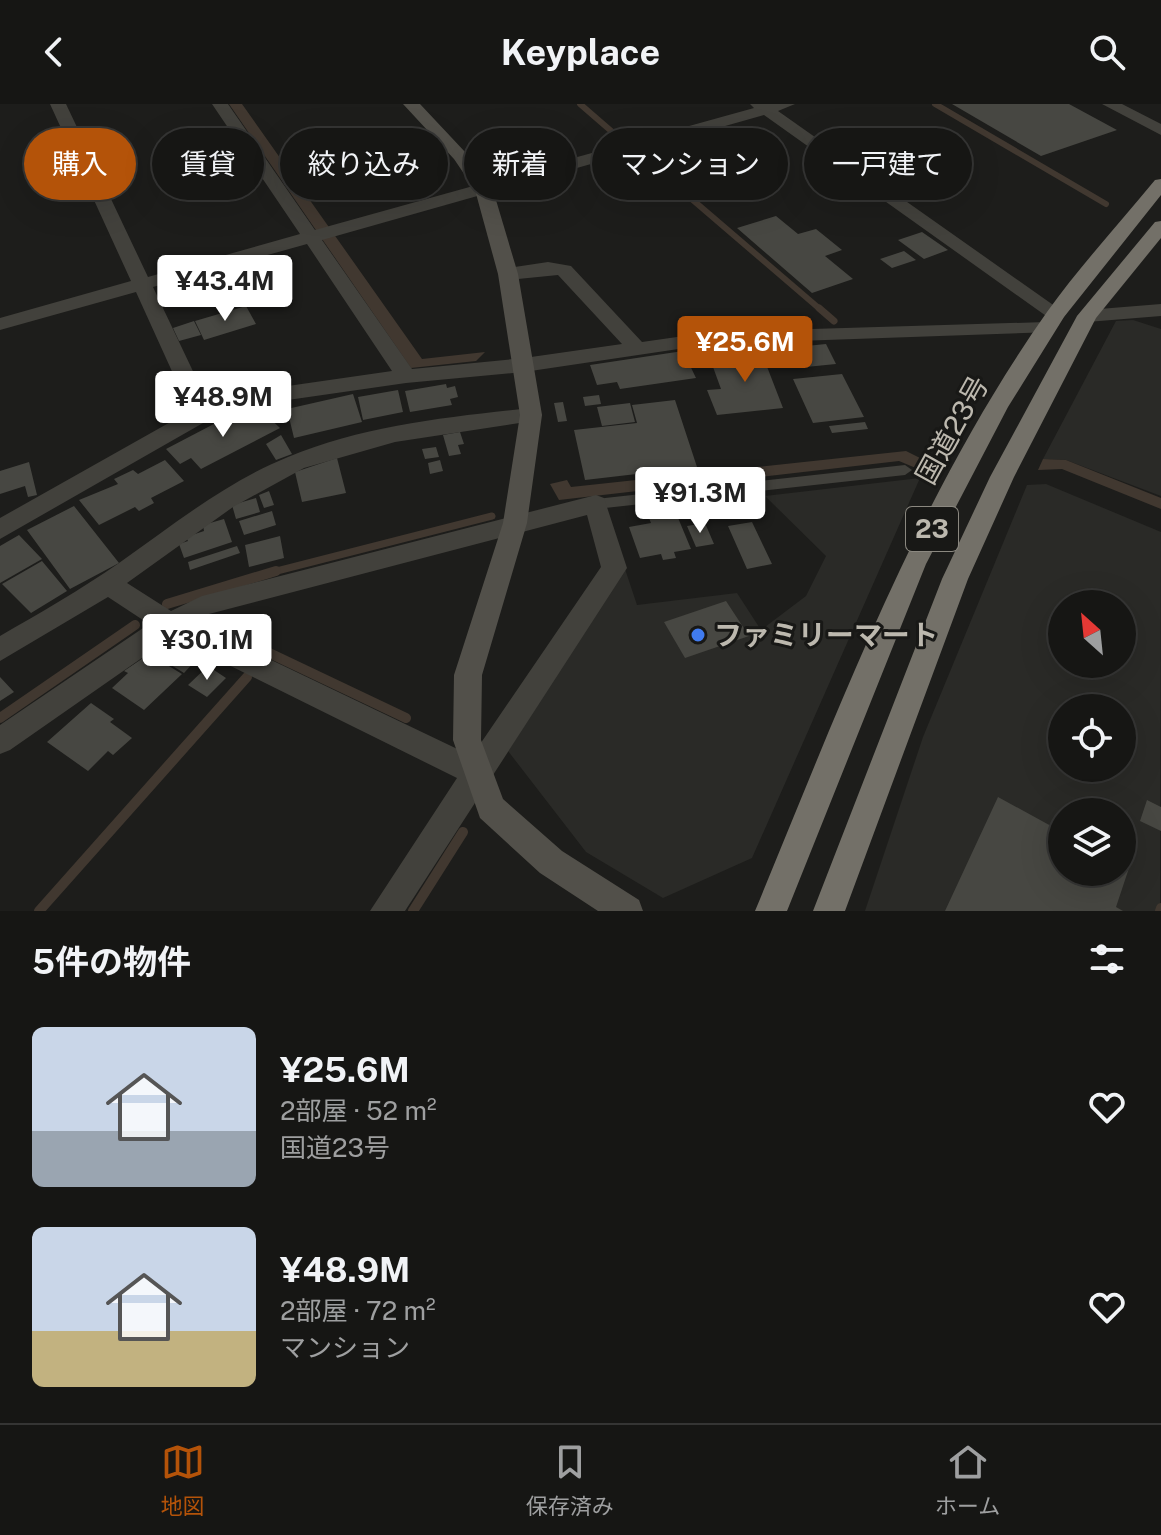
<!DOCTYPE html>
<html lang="ja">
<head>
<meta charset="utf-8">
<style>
	:root { --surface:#161614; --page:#232322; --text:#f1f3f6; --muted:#9e9fa0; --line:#353534; --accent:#b45309 }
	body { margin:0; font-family:"Public Sans","Noto Sans JP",sans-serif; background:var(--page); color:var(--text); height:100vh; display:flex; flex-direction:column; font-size:30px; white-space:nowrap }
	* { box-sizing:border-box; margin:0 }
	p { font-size:26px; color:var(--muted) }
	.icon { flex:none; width:44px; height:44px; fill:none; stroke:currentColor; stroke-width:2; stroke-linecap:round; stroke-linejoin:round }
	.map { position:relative; height:807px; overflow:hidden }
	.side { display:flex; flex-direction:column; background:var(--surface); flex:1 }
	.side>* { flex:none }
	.hud { position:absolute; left:24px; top:24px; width:1114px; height:72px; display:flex; gap:16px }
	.needle { width:52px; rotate:333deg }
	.tools { position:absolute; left:1048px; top:486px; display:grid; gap:16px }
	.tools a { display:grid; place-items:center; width:88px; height:88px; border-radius:50%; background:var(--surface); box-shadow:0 8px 32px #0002,0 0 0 2px var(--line); font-size:40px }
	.price { position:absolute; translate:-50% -68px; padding:0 18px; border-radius:8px; background:#fff; color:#222; font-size:26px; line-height:52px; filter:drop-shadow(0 2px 4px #0008) }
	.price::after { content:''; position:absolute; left:50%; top:48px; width:24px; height:18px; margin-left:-12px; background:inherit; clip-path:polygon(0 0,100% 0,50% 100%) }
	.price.current { background:var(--accent); color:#fff }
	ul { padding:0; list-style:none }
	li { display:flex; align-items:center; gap:24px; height:200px; padding:0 32px }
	li span { display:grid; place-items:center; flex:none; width:224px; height:160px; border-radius:12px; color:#555 }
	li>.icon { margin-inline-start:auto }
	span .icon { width:96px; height:96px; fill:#fffc; stroke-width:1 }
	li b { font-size:34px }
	h2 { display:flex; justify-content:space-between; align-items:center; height:96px; padding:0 32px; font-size:34px }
	.pill { padding:0 28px; border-radius:36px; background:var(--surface); box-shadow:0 8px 32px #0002,0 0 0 2px var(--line); font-size:28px; line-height:72px }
	.pill.current { background:var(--accent); color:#fff }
	header { display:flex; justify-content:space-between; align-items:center; height:104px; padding:0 32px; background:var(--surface); font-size:36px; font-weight:700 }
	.dock { display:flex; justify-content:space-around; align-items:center; height:112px; border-top:2px solid var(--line); background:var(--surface); font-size:22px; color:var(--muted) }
	.dock a { display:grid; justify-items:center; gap:4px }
	.dock .current { color:var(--accent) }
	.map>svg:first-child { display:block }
	.built { fill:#2a2a27; fill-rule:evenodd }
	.water { fill:#413830 }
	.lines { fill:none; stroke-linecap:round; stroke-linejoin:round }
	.stream-far2 { stroke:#413830; stroke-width:6 }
	.stream-far1 { stroke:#413830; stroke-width:7 }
	.stream { stroke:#413830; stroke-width:10 }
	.building { fill:#474742 }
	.lane { fill:#42413c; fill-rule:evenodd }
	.street { fill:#42413c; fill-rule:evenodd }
	.secondary { fill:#52504a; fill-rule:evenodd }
	.highway { fill:#737068; fill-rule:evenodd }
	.poi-dot { fill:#407bef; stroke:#181816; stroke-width:3 }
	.labels { text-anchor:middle; stroke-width:6; stroke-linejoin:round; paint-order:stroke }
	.shield { fill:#181816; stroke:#8b8880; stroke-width:2 }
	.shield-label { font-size:26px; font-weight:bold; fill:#bcb8ae }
	.street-label { font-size:28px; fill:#bcb8ae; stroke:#181816 }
	.poi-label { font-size:28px; font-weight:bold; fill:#bcb8ae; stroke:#181816; text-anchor:start }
</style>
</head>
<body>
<header><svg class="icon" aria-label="back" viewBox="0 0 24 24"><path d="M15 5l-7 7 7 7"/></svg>Keyplace<svg class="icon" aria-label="search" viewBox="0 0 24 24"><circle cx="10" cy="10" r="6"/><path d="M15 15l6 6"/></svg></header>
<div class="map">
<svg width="1161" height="807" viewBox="0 0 1161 807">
	<rect width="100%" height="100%" fill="#1d1d1b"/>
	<!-- built -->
	<path class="built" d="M1133,216L1161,225V392L1066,356L1043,355L1116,217Z
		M920,374L752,754L663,794L586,748L508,647L625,465L637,501L737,489L761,526L806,492L826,452L765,392Z
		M1046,380L1161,428L1160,807H865L923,633L1027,381ZM1062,500H1122V560H1062ZM1062,604H1122V664H1062ZM1062,708H1122V768H1062Z"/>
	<!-- water -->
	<path class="water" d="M229,0H242L422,255L485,248L476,257L411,264Z
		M906,347L922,355H932L923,367L899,357L559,396L550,380L567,376L571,383Z
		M1043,355L1066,356L1161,394V405L1062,365L1038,366Z"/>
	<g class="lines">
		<!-- stream-far2 -->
		<path class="stream-far2" d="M580,0L625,39
			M935,0L1106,100
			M638,49L821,206"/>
		<!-- stream-far1 -->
		<path class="stream-far1" d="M819,204L834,217
			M269,469L492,412"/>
		<!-- stream -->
		<path class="stream" d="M167,500L276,467
			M202,517L406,614
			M0,614L135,521
			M39,807L247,573
			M413,807L463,728
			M1160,807L1161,804"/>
	</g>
	<!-- building -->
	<path class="building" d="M952,0H1069L1117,26L1041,52Z
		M776,112L798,130L816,125L842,146L825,152L853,175L812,189L737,124Z
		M922,128L948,146L924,155L898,136Z
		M904,147L916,156L892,164L880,155Z
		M246,202L256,220L204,236L195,217Z
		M194,217L201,231L179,237L173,224Z
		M826,240L836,260L806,263L796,243Z
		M759,242L783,304L717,311L707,286L721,285L713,263L733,261L726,246Z
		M683,247L696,274L620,285L617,278L597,281L590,261Z
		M842,270L864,313L813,319L793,275Z
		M446,280L447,284L455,282L458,293L450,295L452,301L410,308L405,287Z
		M398,286L403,308L363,316L358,293Z
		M353,290L362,318L294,334L287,305Z
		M599,291L601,300L585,302L583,293Z
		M675,296L697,363L585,376L574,326L637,319L632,301Z
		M563,298L567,317L558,318L554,299Z
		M630,299L635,318L602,322L597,303Z
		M260,305L280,324L201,365L191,354L180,360L166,345L231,311L237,317Z
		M865,318L868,325L832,329L829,322Z
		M460,328L464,340L458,341L461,350L449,352L443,331Z
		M281,331L292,350L276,356L266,340Z
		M436,343L439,353L425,355L422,345Z
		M337,354L346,389L302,398L295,368Z
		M165,356L184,377L151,394L154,399L139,407L135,403L99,421L79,396L118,380L114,375L133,366L138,370Z
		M440,356L443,367L430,370L428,359Z
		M29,358L37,391L28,393L25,382L0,390V367Z
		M269,387L274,401L264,404L259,391Z
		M256,394L260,408L236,415L232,401Z
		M74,402L119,459L70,485L27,426Z
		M272,407L276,421L244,431L239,417Z
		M676,409L691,445L674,448L676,454L663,456L661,450L640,454L629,423L651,419L649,414Z
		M224,415L232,438L184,454L179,440L188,437L186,433L204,427L203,421Z
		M752,418L772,460L747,465L728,422Z
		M705,419L714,440L696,443L687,422Z
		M19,431L42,455L0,479V442Z
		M280,432L284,454L249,463L245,441Z
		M237,442L240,449L190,466L188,458Z
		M42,457L67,487L31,509L2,480Z
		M726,497L749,532L685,554L664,518Z
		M168,539L196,556L184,569L155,551Z
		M149,550L182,570L144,606L112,584L128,569L124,567Z
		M208,562L226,574L207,593L188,581Z
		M0,573L14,588L0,597Z
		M91,599L114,615L110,618L132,634L113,651L108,647L88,667L47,638Z
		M998,693L1062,728V768H1122V760L1129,764L1116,803L1123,807H945Z
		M1147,696L1161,703V727L1140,717Z"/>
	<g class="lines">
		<!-- lane -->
		<path class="lane" d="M905,361L912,366L905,371L596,405L589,400L596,395Z"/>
		<!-- street -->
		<path class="street" d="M50,0H66L148,173L300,130L212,0H228L315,126L754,4L750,0H795L778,7L1066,210L1063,214H1049L764,11L322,136L412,265L524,254L622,240L558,171L508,176L498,170L508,164L548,158L571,162L642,238L712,228L1046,218L1056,224L1053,228L712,240L524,268L406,279L267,299L210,315L0,435V414L190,307L136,188L0,226V214L131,177ZM307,140L392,267L267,285L209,301L153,183Z
			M1102,0H1122L1161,20V31Z
			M1161,200V212L1087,218L1077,212L1087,206Z
			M531,304L539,306L542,311L539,316L395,338L304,364L233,403L127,479L171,507L202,492L596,391L604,394L627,464L405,807H370L457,674L172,533L10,646L0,650V621L149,520L108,493L0,557V532C40,509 80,486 119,459C173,421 226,378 288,353C365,321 449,313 531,304ZM587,411L601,463L472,652L194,519L209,510Z"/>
		<!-- secondary -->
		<path class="secondary" d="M403,0H420L466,49L493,86L518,170L542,311L527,419L482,571L481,636L503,695L562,747L639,796L643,807H598L540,769L480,714L453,636L454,571L503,419L520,311L498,170L475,86L454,55Z"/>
		<!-- highway -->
		<path class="highway" d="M1161,75V91L1064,213L1008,303L926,460L787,807H755C840,602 918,391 1047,208C1080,162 1119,120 1155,76Z
			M1161,117V134L1096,214L1014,373L968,475L845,807H813L942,475L990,373L1077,212L1155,118Z"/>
	</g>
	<!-- markers -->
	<circle class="poi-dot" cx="698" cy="531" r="8"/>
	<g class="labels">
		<!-- shield labels -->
		<rect class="shield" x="906" y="403" width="52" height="44" rx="6"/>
		<g class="shield-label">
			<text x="932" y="434">23</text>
		</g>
		<!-- street labels -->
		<g class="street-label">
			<text transform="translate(952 326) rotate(-61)" y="10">国道23号</text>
		</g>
		<!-- poi labels -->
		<g class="poi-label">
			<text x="714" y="541">ファミリーマート</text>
		</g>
	</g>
</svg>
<div class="tools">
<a><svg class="needle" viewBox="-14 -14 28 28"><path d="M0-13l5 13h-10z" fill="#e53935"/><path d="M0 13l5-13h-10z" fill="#9e9fa0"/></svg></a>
<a><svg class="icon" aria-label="locate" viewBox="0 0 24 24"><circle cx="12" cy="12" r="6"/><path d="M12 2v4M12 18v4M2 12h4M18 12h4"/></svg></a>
<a><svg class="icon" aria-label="layers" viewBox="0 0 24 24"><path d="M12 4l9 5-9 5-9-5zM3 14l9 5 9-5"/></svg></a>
</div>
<b class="price" style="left:225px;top:219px">¥43.4M</b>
<b class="price current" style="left:745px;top:280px">¥25.6M</b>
<b class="price" style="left:223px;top:335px">¥48.9M</b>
<b class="price" style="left:700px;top:431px">¥91.3M</b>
<b class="price" style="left:207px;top:578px">¥30.1M</b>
<div class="hud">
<a class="pill current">購入</a>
<a class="pill">賃貸</a>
<a class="pill">絞り込み</a>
<a class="pill">新着</a>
<a class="pill">マンション</a>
<a class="pill">一戸建て</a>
</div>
</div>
<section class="side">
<h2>5件の物件<svg class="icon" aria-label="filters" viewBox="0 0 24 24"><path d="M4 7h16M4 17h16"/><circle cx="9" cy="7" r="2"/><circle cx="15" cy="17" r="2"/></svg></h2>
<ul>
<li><span style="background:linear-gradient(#c9d6e8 65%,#9aa5b1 0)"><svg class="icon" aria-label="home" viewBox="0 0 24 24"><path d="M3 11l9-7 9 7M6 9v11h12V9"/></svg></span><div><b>¥25.6M</b><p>2部屋 · 52 m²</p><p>国道23号</p></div><svg class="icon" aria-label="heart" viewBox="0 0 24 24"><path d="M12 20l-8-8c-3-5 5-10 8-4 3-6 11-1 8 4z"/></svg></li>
<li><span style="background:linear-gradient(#c9d6e8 65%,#c2b280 0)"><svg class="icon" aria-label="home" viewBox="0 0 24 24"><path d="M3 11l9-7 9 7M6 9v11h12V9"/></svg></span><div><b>¥48.9M</b><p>2部屋 · 72 m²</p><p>マンション</p></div><svg class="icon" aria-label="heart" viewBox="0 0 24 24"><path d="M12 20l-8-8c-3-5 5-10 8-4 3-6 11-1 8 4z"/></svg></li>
</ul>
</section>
<nav class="dock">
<a class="current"><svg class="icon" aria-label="map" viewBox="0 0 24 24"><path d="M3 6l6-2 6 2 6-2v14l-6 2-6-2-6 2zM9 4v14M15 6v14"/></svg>地図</a>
<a><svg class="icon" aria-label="saved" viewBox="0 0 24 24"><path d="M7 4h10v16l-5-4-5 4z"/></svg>保存済み</a>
<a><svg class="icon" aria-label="home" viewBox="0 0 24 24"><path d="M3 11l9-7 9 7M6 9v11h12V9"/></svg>ホーム</a>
</nav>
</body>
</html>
